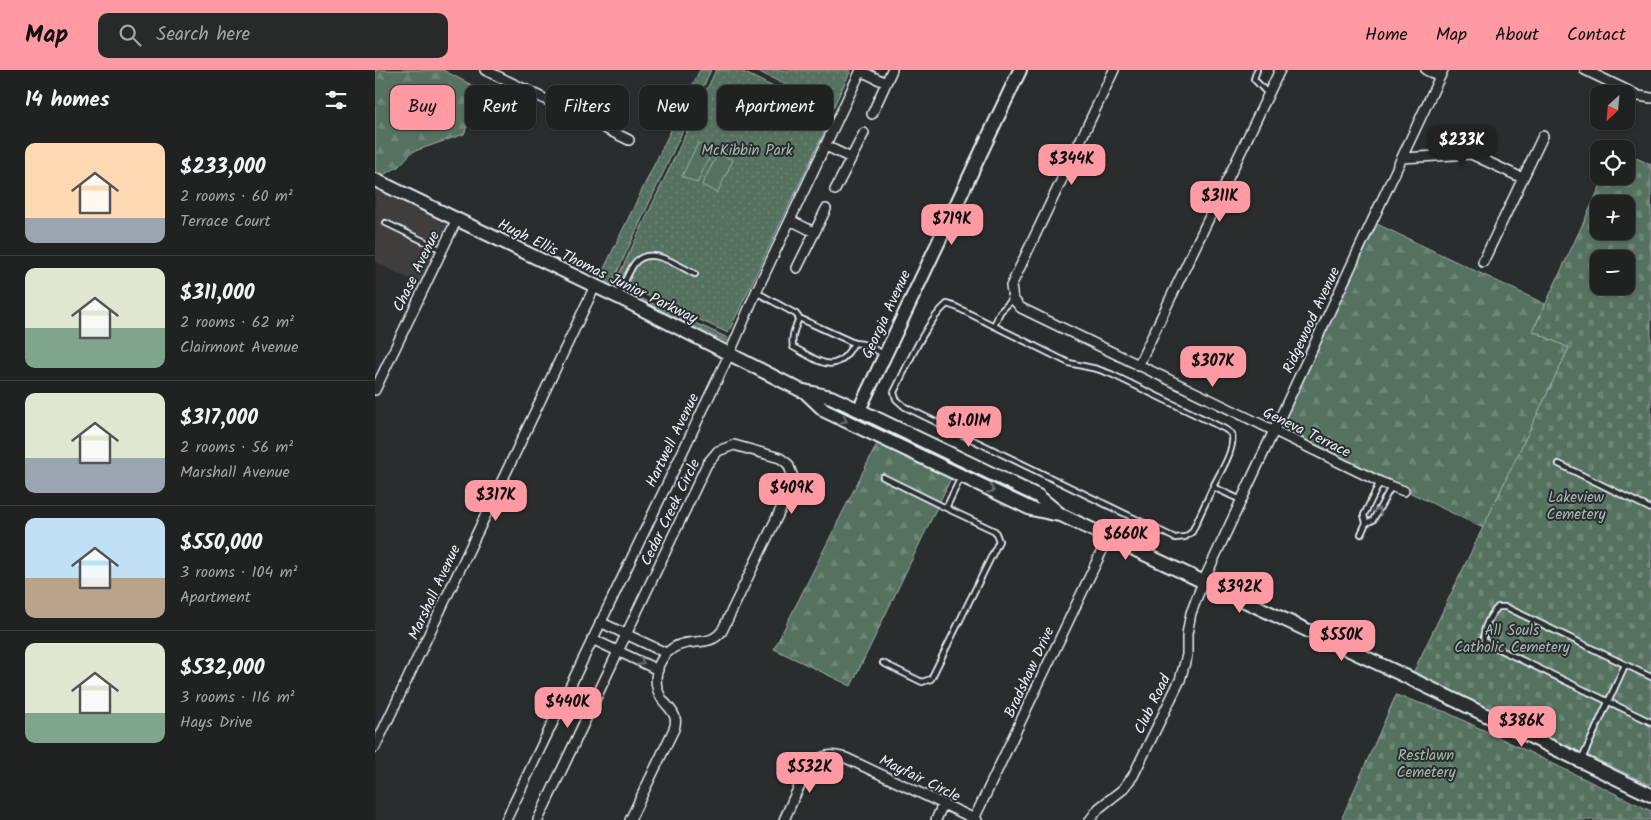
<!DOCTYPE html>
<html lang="en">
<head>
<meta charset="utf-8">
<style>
	:root { --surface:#202222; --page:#282a2a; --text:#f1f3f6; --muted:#a2a4a5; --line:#3d3f40; --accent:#ff9aa2 }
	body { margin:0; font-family:Kalam,sans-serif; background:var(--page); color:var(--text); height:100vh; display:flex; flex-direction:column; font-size:19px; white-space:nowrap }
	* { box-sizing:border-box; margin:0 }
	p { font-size:16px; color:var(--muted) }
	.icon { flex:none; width:28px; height:28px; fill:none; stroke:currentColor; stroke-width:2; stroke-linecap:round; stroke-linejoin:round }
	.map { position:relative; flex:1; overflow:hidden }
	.side { display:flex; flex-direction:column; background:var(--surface); width:375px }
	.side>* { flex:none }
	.top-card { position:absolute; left:15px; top:15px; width:475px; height:45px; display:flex; gap:10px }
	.needle { width:32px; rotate:206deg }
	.buttons { position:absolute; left:1215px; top:15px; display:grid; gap:10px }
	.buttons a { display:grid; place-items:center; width:45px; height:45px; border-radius:10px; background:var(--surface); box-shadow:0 1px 4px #0004,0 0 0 1px var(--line); font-size:25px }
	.price { position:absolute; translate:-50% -42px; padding:0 11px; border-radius:10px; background:var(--accent); color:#111; font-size:16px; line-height:32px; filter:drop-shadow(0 1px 2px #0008) }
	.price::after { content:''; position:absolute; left:50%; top:30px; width:15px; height:11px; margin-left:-8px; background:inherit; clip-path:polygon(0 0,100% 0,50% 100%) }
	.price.current { background:#222; color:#fff }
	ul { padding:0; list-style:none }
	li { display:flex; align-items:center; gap:15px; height:125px; padding:0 25px }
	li+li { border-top:1px solid var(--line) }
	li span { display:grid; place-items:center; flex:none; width:140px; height:100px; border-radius:10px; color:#555 }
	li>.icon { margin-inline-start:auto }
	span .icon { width:60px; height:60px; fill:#fffc; stroke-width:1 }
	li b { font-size:21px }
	h2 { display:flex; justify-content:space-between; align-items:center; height:60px; padding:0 25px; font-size:21px }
	.chip { padding:0 18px; border-radius:10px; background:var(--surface); box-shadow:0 1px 4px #0004,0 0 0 1px var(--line); font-size:18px; line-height:45px }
	.chip.current { background:var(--accent); color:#111 }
	header { display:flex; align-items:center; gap:30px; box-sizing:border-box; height:70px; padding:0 25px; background:var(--accent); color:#111 }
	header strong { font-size:24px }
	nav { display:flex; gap:28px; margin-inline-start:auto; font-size:18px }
	.search { width:350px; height:45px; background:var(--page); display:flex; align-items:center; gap:12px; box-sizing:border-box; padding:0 18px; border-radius:10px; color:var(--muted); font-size:19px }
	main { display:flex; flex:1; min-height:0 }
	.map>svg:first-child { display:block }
	.built { fill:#3f3c3c }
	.green { fill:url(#green-dots); stroke:#9eb1ac }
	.forest { fill:url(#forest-firs); stroke:#9eb1ac }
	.cemetery { fill:url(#cemetery-stones); stroke:#9eb1ac; fill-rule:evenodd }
	.pitch { fill:#557160; stroke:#9eb1ac }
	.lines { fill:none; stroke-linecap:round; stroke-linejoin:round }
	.lane-casing { stroke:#e8f1f8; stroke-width:8 }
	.street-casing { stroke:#e8f1f8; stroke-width:12 }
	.secondary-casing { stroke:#e8f1f8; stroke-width:16 }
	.lane { stroke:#2a2d2e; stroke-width:4.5 }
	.street { stroke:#2a2d2e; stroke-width:9 }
	.secondary { stroke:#2a2d2e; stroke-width:12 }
	.oneway { stroke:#6c7275 }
	.labels { text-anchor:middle; stroke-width:4; stroke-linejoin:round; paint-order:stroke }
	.park-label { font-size:15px; fill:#a6b7b4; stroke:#2a2d2e }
	.street-label { font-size:15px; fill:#e8f1f8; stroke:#2a2d2e }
</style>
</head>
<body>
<header>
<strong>Map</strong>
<div class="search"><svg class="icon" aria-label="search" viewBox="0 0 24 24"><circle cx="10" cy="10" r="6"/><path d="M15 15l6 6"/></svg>Search here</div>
<nav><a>Home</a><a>Map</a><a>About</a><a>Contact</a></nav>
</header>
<main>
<section class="side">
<h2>14 homes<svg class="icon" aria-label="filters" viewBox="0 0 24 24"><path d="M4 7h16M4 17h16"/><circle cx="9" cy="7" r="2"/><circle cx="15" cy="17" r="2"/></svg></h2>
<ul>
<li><span style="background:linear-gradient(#ffd9b3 75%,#9aa5b1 0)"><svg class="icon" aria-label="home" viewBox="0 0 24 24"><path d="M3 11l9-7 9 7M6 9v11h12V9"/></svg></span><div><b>$233,000</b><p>2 rooms · 60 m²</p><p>Terrace Court</p></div></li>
<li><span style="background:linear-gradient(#dfe7d0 60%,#7fa58c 0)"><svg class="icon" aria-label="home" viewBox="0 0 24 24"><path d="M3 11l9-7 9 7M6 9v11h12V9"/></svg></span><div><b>$311,000</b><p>2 rooms · 62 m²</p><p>Clairmont Avenue</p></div></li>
<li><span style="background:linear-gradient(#dfe7d0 65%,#9aa5b1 0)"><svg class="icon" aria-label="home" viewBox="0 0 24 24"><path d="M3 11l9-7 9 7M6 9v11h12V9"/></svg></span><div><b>$317,000</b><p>2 rooms · 56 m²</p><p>Marshall Avenue</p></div></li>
<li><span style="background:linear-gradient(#bfe0f5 60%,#b9a48a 0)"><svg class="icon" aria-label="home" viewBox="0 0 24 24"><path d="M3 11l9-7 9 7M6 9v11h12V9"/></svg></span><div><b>$550,000</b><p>3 rooms · 104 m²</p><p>Apartment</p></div></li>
<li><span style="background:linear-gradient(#dfe7d0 70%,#7fa58c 0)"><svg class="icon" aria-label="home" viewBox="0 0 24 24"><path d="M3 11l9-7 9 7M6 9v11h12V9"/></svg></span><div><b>$532,000</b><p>3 rooms · 116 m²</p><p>Hays Drive</p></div></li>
</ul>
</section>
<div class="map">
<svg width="1276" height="750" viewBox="0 0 1276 750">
	<defs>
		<pattern id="green-dots" width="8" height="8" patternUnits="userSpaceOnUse" patternTransform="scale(1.25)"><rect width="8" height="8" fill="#557160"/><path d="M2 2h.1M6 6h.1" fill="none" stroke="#6d8678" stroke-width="1.8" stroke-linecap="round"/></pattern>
		<pattern id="forest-firs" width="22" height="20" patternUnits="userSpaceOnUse" patternTransform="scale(1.25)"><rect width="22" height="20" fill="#557160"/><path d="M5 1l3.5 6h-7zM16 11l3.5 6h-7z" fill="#6d8678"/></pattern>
		<pattern id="cemetery-stones" width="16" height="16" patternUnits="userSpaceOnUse" patternTransform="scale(1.25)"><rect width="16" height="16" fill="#557160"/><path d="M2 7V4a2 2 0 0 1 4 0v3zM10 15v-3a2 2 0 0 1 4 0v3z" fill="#6d8678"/></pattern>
	</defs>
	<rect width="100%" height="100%" fill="#2a2d2e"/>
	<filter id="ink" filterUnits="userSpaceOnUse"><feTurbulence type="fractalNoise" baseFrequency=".02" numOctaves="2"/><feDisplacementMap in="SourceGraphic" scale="10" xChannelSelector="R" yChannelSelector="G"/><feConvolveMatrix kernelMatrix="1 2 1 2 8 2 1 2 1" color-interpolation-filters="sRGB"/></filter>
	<g filter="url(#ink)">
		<!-- built -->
		<path class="built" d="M0,116L74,152L45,214L0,192Z"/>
		<!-- green -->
		<path class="green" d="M325,0H336L237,213L239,216L353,268L352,272L223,211Z
			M341,0H364L457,46L353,263L241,211Z
			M380,0H476L458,38Z"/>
		<!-- forest -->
		<path class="forest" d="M0,0H68L106,20L89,64L37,82L23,97L6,106L0,103Z
			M1002,154L1170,234L1158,261L1194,278L1108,458L1034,422L1035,418L1008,407L906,358Z
			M508,362L580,400L476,616L399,579Z"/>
		<!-- cemetery -->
		<path class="cemetery" d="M1251,83L1276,95V715L1038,603L1194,278L1158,261L1230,106H1251ZM1224,134H1251V161H1224ZM1224,189H1251V216H1224Z
			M1021,625L1071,642L1276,741V750H966Z"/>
		<!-- pitch -->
		<path class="pitch" d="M323,73L338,80L322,113L307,106Z
			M343,83L358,90L342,123L327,115Z"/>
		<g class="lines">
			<defs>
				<path id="lane" d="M882,0L879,9L893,24
					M11,153L67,180
					M381,222L421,244L424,248C420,258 416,266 418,277C445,291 460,308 479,273L488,274L509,284
					M243,226C248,216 253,203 259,194C275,174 303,196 320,204
					M424,248L479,273
					M619,256L625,242L638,229
					M1184,394L1276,439
					M508,407L571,438
					M1005,412L989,445L991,453L998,450L1016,417
					M838,417C845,402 860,381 857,364L850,359L736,304L722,299L694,293L581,237L572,234C550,253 533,295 519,322L521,329L530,337L800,468L810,467L817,462L838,417L866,430
					M986,464L991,453
					M508,593L547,612L556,609L624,471L620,461L571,438L586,407
					M1276,607L1131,537H1123C1115,545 1107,559 1109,571L1113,574L1276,652
					M1207,689L1250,595"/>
				<path id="street" d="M110,0L254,70
					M739,0L636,216L638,229L646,238L1005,412L1029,421
					M1051,0L1065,7
					M1210,0L1264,26L1276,28
					M486,1L511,13
					M497,44L517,0
					M451,76L476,88
					M1027,88L1096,84L1147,108
					M460,120L489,63
					M415,150L439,162
					M1108,192L1168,66
					M422,198L451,139
					M763,296L905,0
					M0,320L82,149
					M225,552L291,583
					M217,569L283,600
					M0,677L220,216
					M599,749L733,468
					M131,750L354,285L381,222L486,0
					M163,750L332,394L343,381L359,375L405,388L413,394L418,407L416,418L347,561C334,578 316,567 298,578C281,589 276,612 287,629C290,634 299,641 300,648C301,651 300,656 299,659L255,750
					M409,750C416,735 432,692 448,687C455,684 463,686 471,688L602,750
					M561,750L568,734
					M715,750L724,738L747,720L758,706L805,610L812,585V564L816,543L828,512L1068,0"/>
				<path id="secondary" d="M0,110L243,227L425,320L456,327L484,340L663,426L686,445L1030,606L1276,725
					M431,323L450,341L656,439L684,445
					M484,340L645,0"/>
			</defs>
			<!-- lane casing -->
			<use href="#lane" class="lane-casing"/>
			<!-- street casing -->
			<use href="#street" class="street-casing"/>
			<!-- secondary casing -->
			<use href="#secondary" class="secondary-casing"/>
			<!-- lane -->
			<use href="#lane" class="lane"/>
			<!-- street -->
			<use href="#street" class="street"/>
			<!-- secondary -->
			<use href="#secondary" class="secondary"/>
		</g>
		<!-- one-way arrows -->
		<defs><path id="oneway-chevron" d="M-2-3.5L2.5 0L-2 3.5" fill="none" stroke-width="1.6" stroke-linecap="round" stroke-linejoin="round" transform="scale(1.25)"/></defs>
		<g class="oneway">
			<use href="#oneway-chevron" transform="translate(469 350) rotate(26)"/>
			<use href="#oneway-chevron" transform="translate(616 420) rotate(26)"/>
			<use href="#oneway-chevron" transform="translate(1003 441) rotate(-63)"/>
			<use href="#oneway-chevron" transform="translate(266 592) rotate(26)"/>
		</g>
	</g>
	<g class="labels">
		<!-- park labels -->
		<g class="park-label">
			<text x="372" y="85">McKibbin Park</text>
			<text x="1201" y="432">Lakeview<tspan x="1201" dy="17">Cemetery</tspan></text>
			<text x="1137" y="565">All Souls<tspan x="1137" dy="17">Catholic Cemetery</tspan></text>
			<text x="1051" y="690">Restlawn<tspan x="1051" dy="17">Cemetery</tspan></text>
		</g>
		<!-- street labels -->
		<g class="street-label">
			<text transform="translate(41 201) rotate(-64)" y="5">Chase Avenue</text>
			<text transform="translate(223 201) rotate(26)" y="5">Hugh Ellis Thomas Junior Parkway</text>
			<text transform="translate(511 244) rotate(-65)" y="5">Georgia Avenue</text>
			<text transform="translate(936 250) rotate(-65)" y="5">Ridgewood Avenue</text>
			<text transform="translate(932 362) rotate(26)" y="5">Geneva Terrace</text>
			<text transform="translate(297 370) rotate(-64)" y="5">Hartwell Avenue</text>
			<text transform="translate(295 442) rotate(-64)" y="5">Cedar Creek Circle</text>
			<text transform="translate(59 522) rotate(-65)" y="5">Marshall Avenue</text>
			<text transform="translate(654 602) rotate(-65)" y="5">Bradshaw Drive</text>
			<text transform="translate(777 634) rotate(-64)" y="5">Club Road</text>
			<text transform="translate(545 708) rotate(26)" y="5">Mayfair Circle</text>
		</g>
	</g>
</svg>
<div class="buttons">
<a><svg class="needle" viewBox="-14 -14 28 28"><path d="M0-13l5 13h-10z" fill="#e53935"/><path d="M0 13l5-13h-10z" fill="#a2a4a5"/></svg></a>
<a><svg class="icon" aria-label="locate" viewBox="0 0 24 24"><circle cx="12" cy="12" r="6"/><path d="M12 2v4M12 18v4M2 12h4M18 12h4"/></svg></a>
<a>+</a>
<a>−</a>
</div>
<b class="price current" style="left:1087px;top:97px">$233K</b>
<b class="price" style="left:697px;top:116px">$344K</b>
<b class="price" style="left:845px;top:153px">$311K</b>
<b class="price" style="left:577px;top:176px">$719K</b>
<b class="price" style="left:838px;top:318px">$307K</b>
<b class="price" style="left:594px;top:378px">$1.01M</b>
<b class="price" style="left:417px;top:445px">$409K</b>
<b class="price" style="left:121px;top:452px">$317K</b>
<b class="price" style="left:751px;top:491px">$660K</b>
<b class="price" style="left:865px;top:544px">$392K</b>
<b class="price" style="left:967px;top:592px">$550K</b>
<b class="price" style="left:193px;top:659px">$440K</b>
<b class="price" style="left:1147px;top:678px">$386K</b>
<b class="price" style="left:435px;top:724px">$532K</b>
<div class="top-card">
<a class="chip current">Buy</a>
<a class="chip">Rent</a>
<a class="chip">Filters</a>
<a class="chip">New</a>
<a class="chip">Apartment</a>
</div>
</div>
</main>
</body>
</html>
